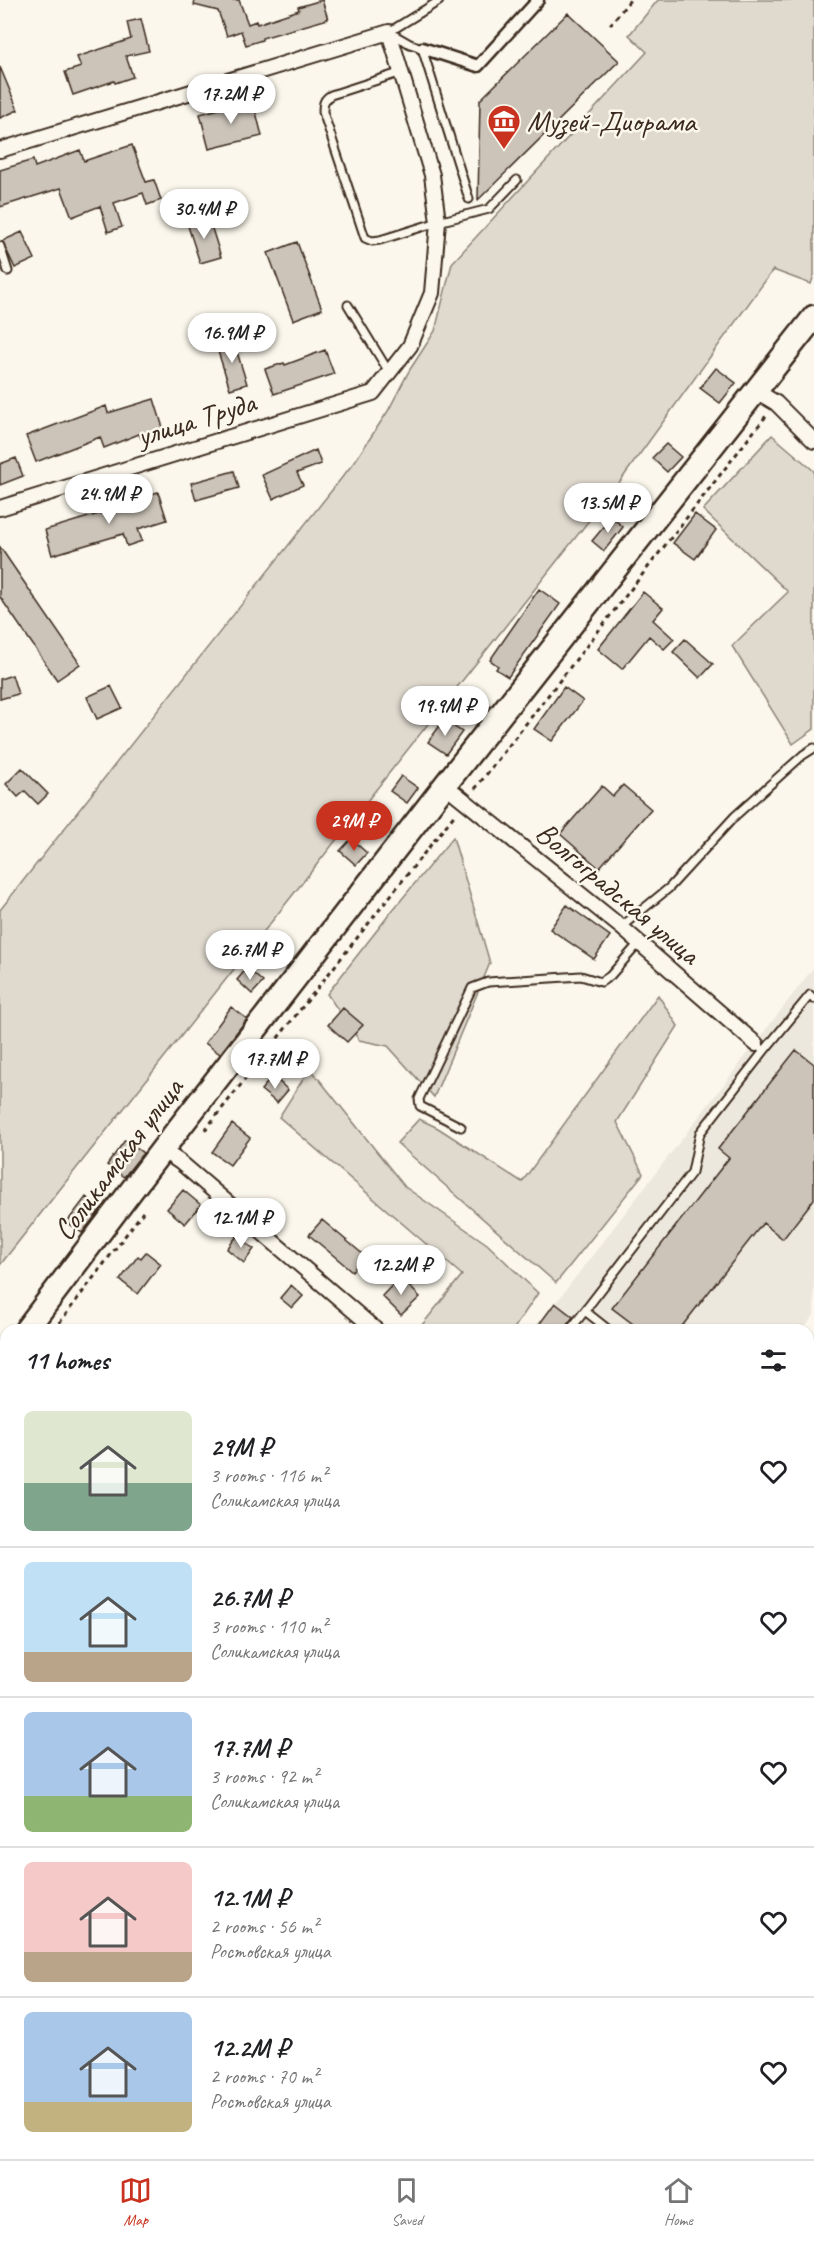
<!DOCTYPE html>
<html lang="en">
<head>
<meta charset="utf-8">
<style>
	:root { --surface:#fff; --page:#f2f2f2; --text:#202124; --muted:#757577; --line:#e0e0e0; --accent:#c8321e }
	body { margin:0; font-family:Caveat,sans-serif; background:var(--page); color:var(--text); height:100vh; display:flex; flex-direction:column; font-size:22px; white-space:nowrap }
	* { box-sizing:border-box; margin:0 }
	p { font-size:20px; color:var(--muted) }
	.icon { flex:none; width:33px; height:33px; fill:none; stroke:currentColor; stroke-width:2; stroke-linecap:round; stroke-linejoin:round }
	.map { position:relative; flex:1; overflow:hidden }
	.side { position:absolute; left:0px; top:1324px; width:814px; height:836px; display:flex; flex-direction:column; background:var(--surface); border-radius:18px 18px 0 0; box-shadow:0 2px 4px #0004 }
	.side>* { flex:none }
	.price { position:absolute; translate:-50% -51px; padding:0 14px; border-radius:21px; background:#fff; color:#222; font-size:20px; line-height:39px; filter:drop-shadow(0 2px 3px #0008) }
	.price::after { content:''; position:absolute; left:50%; top:36px; width:18px; height:14px; margin-left:-9px; background:inherit; clip-path:polygon(0 0,100% 0,50% 100%) }
	.price.on { background:var(--accent); color:#fff }
	ul { padding:0; list-style:none }
	li { display:flex; align-items:center; gap:18px; height:150px; padding:0 24px }
	li+li { border-top:2px solid var(--line) }
	li span { display:grid; place-items:center; flex:none; width:168px; height:120px; border-radius:9px; color:#555 }
	li>.icon { margin-inline-start:auto }
	span .icon { width:72px; height:72px; fill:#fffc; stroke-width:1 }
	li b { font-size:26px }
	h2 { display:flex; justify-content:space-between; align-items:center; height:72px; padding:0 24px; font-size:26px }
	.tab-bar { display:flex; justify-content:space-around; align-items:center; height:84px; border-top:2px solid var(--line); background:var(--surface); font-size:16px; color:var(--muted) }
	.tab-bar a { display:grid; justify-items:center; gap:3px }
	.tab-bar .on { color:var(--accent) }
	.map>svg:first-child { display:block }
	.built { fill:#ede8dd }
	.green { fill:#dfd9ce; stroke:#8d8276; stroke-width:1.5 }
	.building { fill:#ccc4b9; stroke:#3b2a1e; stroke-width:1.5 }
	.lines { fill:none; stroke-linecap:round; stroke-linejoin:round }
	.service-casing { stroke:#3b2a1e; stroke-width:11 }
	.pedestrian-casing { stroke:#3b2a1e; stroke-width:15 }
	.minor-casing { stroke:#3b2a1e; stroke-width:18 }
	.primary-casing { stroke:#3b2a1e; stroke-width:27 }
	.path { stroke:#3b2a1e; stroke-width:3; stroke-dasharray:4.5 4.5; stroke-linecap:butt }
	.service { stroke:#fbf7ec; stroke-width:7 }
	.pedestrian { stroke:#fbf7ec; stroke-width:10 }
	.minor { stroke:#fbf7ec; stroke-width:14 }
	.primary { stroke:#fbf7ec; stroke-width:22 }
	.rail { stroke:#3b2a1e; stroke-width:4.5; stroke-dasharray:9 4.5; stroke-linecap:butt }
	.labels { text-anchor:middle; stroke-width:5; stroke-linejoin:round; paint-order:stroke }
	.poi-label { font-size:30px; fill:#3b2a1e; stroke:#fbf7ec; text-anchor:start }
	.street-label { font-size:30px; fill:#3b2a1e; stroke:#fbf7ec }
</style>
</head>
<body>
<div class="map">
<svg width="814" height="2159" viewBox="0 0 814 2159">
	<rect width="100%" height="100%" fill="#fbf7ec"/>
	<filter id="ink" filterUnits="userSpaceOnUse"><feTurbulence type="fractalNoise" baseFrequency=".0167" numOctaves="2"/><feDisplacementMap in="SourceGraphic" scale="12" xChannelSelector="R" yChannelSelector="G"/><feConvolveMatrix kernelMatrix="1 2 1 2 8 2 1 2 1" color-interpolation-filters="sRGB"/></filter>
	<g filter="url(#ink)">
		<!-- built -->
		<path class="built" d="M814,967V1315L802,1330H535Z
			M814,1882V2159H578L582,2154H808V1888Z
			M6,1947V2154H37L30,2159H0V1954Z"/>
		<!-- green -->
		<path class="green" d="M658,0H814V275L811,284L773,270L621,480L0,1265V910L355,461L388,411L409,371L435,331L452,263L647,52L629,35Z
			M772,435L814,471V729L793,744L732,646L788,592L703,510Z
			M453,837L490,963L434,1097L388,1046L359,1040L327,994L392,911Z
			M658,995L678,1026L617,1122L643,1174L556,1283L397,1143L419,1119L438,1128L522,1182Z
			M310,1068L405,1187L487,1244L538,1293L513,1330H418L462,1275L279,1117Z
			M814,1432V1544L809,1551L808,1437Z
			M124,2154H250L246,2159H123Z"/>
		<!-- building -->
		<path class="building" d="M195,0H239L248,24L256,21L257,24L299,10L298,7L322,0L328,19L262,38V40L246,45L241,31L227,36L218,11L194,5Z
			M568,13L619,61L478,200L480,100Z
			M141,19L149,51L126,56L133,77L115,83L114,81L73,95L65,72L81,67L77,57L131,39L127,22Z
			M0,67L18,110L0,118Z
			M253,100L262,136L209,149L200,114Z
			M132,145L146,182L154,180L161,200L147,205L143,193L114,203L122,227L108,232L100,206L72,217L61,188L0,207V170L33,160L35,167L80,150L84,161Z
			M208,216L221,257L200,263L187,223Z
			M22,232L35,259L15,268L2,241Z
			M297,242L322,309L293,320L268,253Z
			M233,339L247,384L230,389L216,345Z
			M325,350L334,374L274,394L265,369L284,363L285,365Z
			M716,368L736,383L720,403L700,388Z
			M154,399L164,431L141,438L139,434L104,448L100,437L36,462L26,436L106,406L108,413Z
			M666,444L681,457L667,472L652,458Z
			M316,450L321,464L297,473L303,485L273,499L262,475Z
			M16,458L23,476L0,485V464Z
			M234,471L239,488L196,500L191,483Z
			M158,492L167,520L138,529L142,541L127,546L123,534L52,555L45,530L112,510L111,507Z
			M695,514L716,530L695,559L673,543Z
			M612,517L623,527L604,551L592,541Z
			M0,547L80,664L57,680L0,597Z
			M539,589L560,604L508,677L496,669L498,666L490,660Z
			M643,592L663,608L653,620L674,639L664,649L649,636L622,669L598,649Z
			M685,639L713,664L700,678L673,652Z
			M12,675L18,694L0,699V679Z
			M111,686L122,708L97,719L87,697Z
			M564,687L583,701L552,741L534,729Z
			M444,720L462,732L446,754L428,742Z
			M22,768L48,794L38,804L25,791L18,797L6,784Z
			M401,776L418,788L407,803L390,791Z
			M623,785L651,809L599,868L560,834L602,786L613,796Z
			M351,839L367,853L356,865L340,851Z
			M567,905L610,936L594,959L550,929Z
			M247,968L263,982L252,994L237,980Z
			M231,1007L247,1019L220,1054L205,1043Z
			M343,1008L363,1025L347,1042L328,1025Z
			M796,1050L814,1064V1199L783,1239L763,1223L679,1330H641L612,1308L729,1158L718,1149Z
			M273,1076L288,1090L277,1103L261,1090Z
			M232,1124L250,1138L230,1165L212,1152Z
			M125,1140L143,1153L124,1177L107,1165Z
			M183,1190L201,1205L185,1224L167,1209Z
			M86,1197L101,1209L82,1233L67,1222Z
			M322,1220L365,1256L352,1271L309,1235Z
			M237,1236L254,1249L244,1263L227,1249Z
			M146,1252L161,1264L138,1294L120,1280L138,1256L141,1258Z
			M400,1277L420,1297L401,1315L382,1296Z
			M291,1285L303,1296L292,1308L280,1298Z
			M555,1303L573,1317L563,1330H535Z"/>
		<g class="lines">
			<defs>
				<path id="service" d="M439,1L389,32L410,44L422,48L469,199
					M402,72L331,95C324,99 323,103 323,112L365,238L372,241L380,240L438,222L489,209L517,180
					M0,246L8,271
					M348,305L389,372
					M621,927L669,888L735,816L803,755L814,748
					M764,1051L810,995L814,999
					M461,1127L420,1106L419,1099L472,988L488,982L581,976L601,982L610,976L639,943
					M585,1311L609,1330
					M570,1330L692,1172L700,1133L764,1051L756,1044
					M808,1780L814,1773
					M0,1981L6,1973
					M808,2048L814,2041
					M0,2113L6,2118
					M797,2154L801,2159
					M712,2159L717,2154"/>
				<path id="pedestrian" d="M422,48L478,66L538,0"/>
				<path id="minor" d="M0,150L389,32L432,175L438,222L432,293L410,346L373,393L0,508
					M756,391L776,403L814,441
					M445,785L621,927L756,1044
					M162,1150L180,1162L376,1330"/>
				<path id="primary" d="M26,1330L162,1150L445,785L814,317
					M0,1365L6,1357"/>
			</defs>
			<!-- service casing -->
			<use href="#service" class="service-casing"/>
			<!-- pedestrian casing -->
			<use href="#pedestrian" class="pedestrian-casing"/>
			<!-- minor casing -->
			<use href="#minor" class="minor-casing"/>
			<!-- primary casing -->
			<use href="#primary" class="primary-casing"/>
			<!-- path -->
			<path class="path" d="M610,25L630,0
				M475,789L766,416
				M205,1130L456,813
				M54,1330L143,1212
				M0,1401L6,1394"/>
			<!-- service -->
			<use href="#service" class="service"/>
			<!-- pedestrian -->
			<use href="#pedestrian" class="pedestrian"/>
			<!-- minor -->
			<use href="#minor" class="minor"/>
			<!-- primary -->
			<use href="#primary" class="primary"/>
			<!-- rail -->
			<path class="rail" d="M808,1683L814,1675
				M808,1703L814,1696
				M808,1897L814,1890
				M808,1979L814,1974
				M808,2081L814,2075
				M446,2159L449,2154
				M462,2159L466,2154
				M598,2159L603,2154
				M746,2159L749,2154"/>
		</g>
	</g>
	<!-- icons -->
	<defs>
		<symbol id="museum-pin" viewBox="-11 -11 22 30"><path d="M0 17L-7.5 6A9.5 9.5 0 1 1 7.5 6Z" fill="#c8321e" stroke="#fbf7ec"/><path d="M0-6L6-3V-2H-6V-3ZM-5-1h2V3h-2ZM-1-1h2V3h-2ZM3-1h2V3H3ZM-6 4H6V6H-6Z" fill="#fff"/></symbol>
	</defs>
	<g fill-rule="evenodd">
		<use href="#museum-pin" x="485" y="102" width="38" height="52"/>
	</g>
	<g class="labels">
		<!-- poi labels -->
		<g class="poi-label">
			<text x="527" y="131">Музей-Диорама</text>
		</g>
		<!-- street labels -->
		<g class="street-label">
			<text transform="translate(196 419) rotate(-17)" y="10">улица Труда</text>
			<text transform="translate(618 893) rotate(40)" y="10">Волгоградская улица</text>
			<text transform="translate(118 1159) rotate(-53)" y="10">Соликамская улица</text>
		</g>
	</g>
</svg>
<b class="price" style="left:231px;top:125px">17.2M ₽</b>
<b class="price" style="left:204px;top:240px">30.4M ₽</b>
<b class="price" style="left:232px;top:364px">16.9M ₽</b>
<b class="price" style="left:109px;top:525px">24.9M ₽</b>
<b class="price" style="left:608px;top:534px">13.5M ₽</b>
<b class="price" style="left:445px;top:737px">19.9M ₽</b>
<b class="price on" style="left:354px;top:852px">29M ₽</b>
<b class="price" style="left:250px;top:981px">26.7M ₽</b>
<b class="price" style="left:275px;top:1090px">17.7M ₽</b>
<b class="price" style="left:241px;top:1249px">12.1M ₽</b>
<b class="price" style="left:401px;top:1296px">12.2M ₽</b>
<section class="side">
<h2>11 homes<svg class="icon" aria-label="filters" viewBox="0 0 24 24"><path d="M4 7h16M4 17h16"/><circle cx="9" cy="7" r="2"/><circle cx="15" cy="17" r="2"/></svg></h2>
<ul>
<li><span style="background:linear-gradient(#dfe7d0 60%,#7fa58c 0)"><svg class="icon" aria-label="home" viewBox="0 0 24 24"><path d="M3 11l9-7 9 7M6 9v11h12V9"/></svg></span><div><b>29M ₽</b><p>3 rooms · 116 m²</p><p>Соликамская улица</p></div><svg class="icon" aria-label="heart" viewBox="0 0 24 24"><path d="M12 20l-8-8c-3-5 5-10 8-4 3-6 11-1 8 4z"/></svg></li>
<li><span style="background:linear-gradient(#bfe0f5 75%,#b9a48a 0)"><svg class="icon" aria-label="home" viewBox="0 0 24 24"><path d="M3 11l9-7 9 7M6 9v11h12V9"/></svg></span><div><b>26.7M ₽</b><p>3 rooms · 110 m²</p><p>Соликамская улица</p></div><svg class="icon" aria-label="heart" viewBox="0 0 24 24"><path d="M12 20l-8-8c-3-5 5-10 8-4 3-6 11-1 8 4z"/></svg></li>
<li><span style="background:linear-gradient(#a9c7e8 70%,#8fb573 0)"><svg class="icon" aria-label="home" viewBox="0 0 24 24"><path d="M3 11l9-7 9 7M6 9v11h12V9"/></svg></span><div><b>17.7M ₽</b><p>3 rooms · 92 m²</p><p>Соликамская улица</p></div><svg class="icon" aria-label="heart" viewBox="0 0 24 24"><path d="M12 20l-8-8c-3-5 5-10 8-4 3-6 11-1 8 4z"/></svg></li>
<li><span style="background:linear-gradient(#f6c9c9 75%,#b9a48a 0)"><svg class="icon" aria-label="home" viewBox="0 0 24 24"><path d="M3 11l9-7 9 7M6 9v11h12V9"/></svg></span><div><b>12.1M ₽</b><p>2 rooms · 56 m²</p><p>Ростовская улица</p></div><svg class="icon" aria-label="heart" viewBox="0 0 24 24"><path d="M12 20l-8-8c-3-5 5-10 8-4 3-6 11-1 8 4z"/></svg></li>
<li><span style="background:linear-gradient(#a9c7e8 75%,#c2b280 0)"><svg class="icon" aria-label="home" viewBox="0 0 24 24"><path d="M3 11l9-7 9 7M6 9v11h12V9"/></svg></span><div><b>12.2M ₽</b><p>2 rooms · 70 m²</p><p>Ростовская улица</p></div><svg class="icon" aria-label="heart" viewBox="0 0 24 24"><path d="M12 20l-8-8c-3-5 5-10 8-4 3-6 11-1 8 4z"/></svg></li>
</ul>
</section>
</div>
<nav class="tab-bar">
<a class="on"><svg class="icon" aria-label="map" viewBox="0 0 24 24"><path d="M3 6l6-2 6 2 6-2v14l-6 2-6-2-6 2zM9 4v14M15 6v14"/></svg>Map</a>
<a><svg class="icon" aria-label="saved" viewBox="0 0 24 24"><path d="M7 4h10v16l-5-4-5 4z"/></svg>Saved</a>
<a><svg class="icon" aria-label="home" viewBox="0 0 24 24"><path d="M3 11l9-7 9 7M6 9v11h12V9"/></svg>Home</a>
</nav>
</body>
</html>
